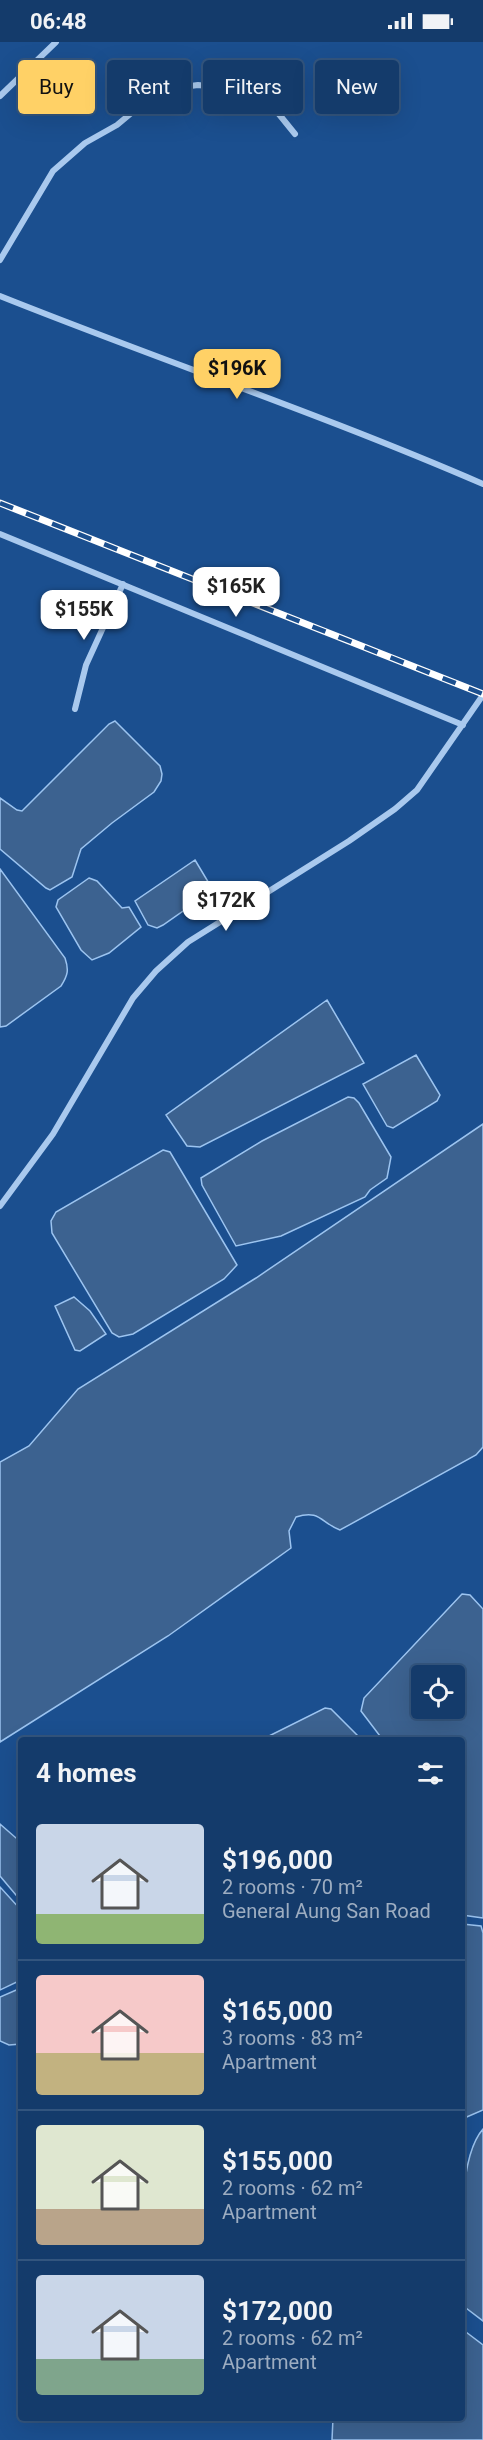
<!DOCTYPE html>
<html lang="en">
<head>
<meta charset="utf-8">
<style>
	:root { --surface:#143b6b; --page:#1d4271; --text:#f1f3f6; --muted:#9dadc1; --line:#33557e; --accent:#ffd166 }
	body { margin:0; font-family:Roboto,sans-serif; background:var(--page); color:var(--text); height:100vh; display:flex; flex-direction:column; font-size:22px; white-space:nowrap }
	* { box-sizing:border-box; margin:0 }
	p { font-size:20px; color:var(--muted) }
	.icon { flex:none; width:33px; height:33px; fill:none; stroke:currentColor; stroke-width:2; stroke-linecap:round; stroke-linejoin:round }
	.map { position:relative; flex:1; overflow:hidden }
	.panel { position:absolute; left:18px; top:1695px; width:447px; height:684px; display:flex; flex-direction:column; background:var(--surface); border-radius:6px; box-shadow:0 6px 24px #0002,0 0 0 2px var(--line) }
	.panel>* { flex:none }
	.hud { position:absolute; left:18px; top:18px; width:447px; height:54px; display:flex; gap:12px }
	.controls { position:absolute; left:411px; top:1623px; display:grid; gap:12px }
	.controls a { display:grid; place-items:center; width:54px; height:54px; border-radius:6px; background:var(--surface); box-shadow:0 6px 24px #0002,0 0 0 2px var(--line); font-size:30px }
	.price { position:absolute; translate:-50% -51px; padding:0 14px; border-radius:12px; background:#fff; color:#222; font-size:20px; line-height:39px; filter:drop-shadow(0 2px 3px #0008) }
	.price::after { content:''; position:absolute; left:50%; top:36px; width:18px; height:14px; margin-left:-9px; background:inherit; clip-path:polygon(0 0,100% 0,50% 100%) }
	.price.active { background:var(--accent); color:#111 }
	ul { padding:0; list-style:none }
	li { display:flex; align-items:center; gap:18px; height:150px; padding:0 18px }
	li+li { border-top:2px solid var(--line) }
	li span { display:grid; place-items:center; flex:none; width:168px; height:120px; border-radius:6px; color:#555 }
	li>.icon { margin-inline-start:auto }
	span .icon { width:72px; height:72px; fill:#fffc; stroke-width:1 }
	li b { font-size:26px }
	h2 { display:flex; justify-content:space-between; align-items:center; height:72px; padding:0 18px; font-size:26px }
	.tag { padding:0 21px; border-radius:6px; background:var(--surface); box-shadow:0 6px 24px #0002,0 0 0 2px var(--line); font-size:21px; line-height:54px }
	.tag.active { background:var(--accent); color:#111 }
	.status { display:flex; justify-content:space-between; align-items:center; height:42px; padding:0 30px; background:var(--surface); direction:ltr }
	.status svg { height:16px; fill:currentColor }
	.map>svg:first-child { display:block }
	.water { fill:#3c6290; stroke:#9cc4f0; stroke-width:1.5; fill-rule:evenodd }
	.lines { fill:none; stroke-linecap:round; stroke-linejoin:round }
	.minor { stroke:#a9c9ee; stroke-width:6 }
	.rail-casing { stroke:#fff; stroke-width:7 }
	.rail { stroke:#1b4f8f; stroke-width:4.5; stroke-dasharray:14; stroke-linecap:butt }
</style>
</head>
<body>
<div class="status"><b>06:48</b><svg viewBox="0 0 49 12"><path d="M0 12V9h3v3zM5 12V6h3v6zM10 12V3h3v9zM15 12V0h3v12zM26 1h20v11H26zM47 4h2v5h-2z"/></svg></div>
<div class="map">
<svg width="483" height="2398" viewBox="0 0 483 2398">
	<rect width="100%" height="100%" fill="#1b4f8f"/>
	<!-- water -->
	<path class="water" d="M115,679L160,724L162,732L161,739L154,750L112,781L81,807L72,835L50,848L46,846L0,807V756L17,768L22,769L109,682Z
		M195,818L213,848L163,883L157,886L148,883L135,859Z
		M0,827L65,916C69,928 68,933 61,944L6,984L0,985Z
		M89,836L97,839L122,866L129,865L141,885L109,911L92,918L81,908L56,865L58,858Z
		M327,958L364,1021L200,1105L187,1104L166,1073Z
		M416,1013L440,1053L437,1059L393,1086L387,1084L363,1042Z
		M348,1055L354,1056L359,1061L391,1115L387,1136L370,1148L365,1155L281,1194L236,1204L202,1143L201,1136L262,1099Z
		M483,1082V1405L476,1413L340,1488C321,1481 320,1467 296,1475L289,1489L291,1506L168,1594L0,1700V1420L29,1404L78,1347L256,1236Z
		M163,1108L170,1110L237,1223L224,1237L133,1292L119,1295L112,1291L52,1191L51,1179L56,1170Z
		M74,1255L90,1269L106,1292L80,1309L75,1308L55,1264Z
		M462,1552L470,1553L483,1567V1876L462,1873V1698H383L361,1669L364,1656ZM422,1634H454V1666H422Z
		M325,1666L331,1667L362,1698H261Z
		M0,1782L16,1796L21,1794V1859L0,1834Z
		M0,1845L21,1868V1938L0,1948Z
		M462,1882L481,1884L483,1891V2068L462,2077Z
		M21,1946V2002L9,2003L0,1999V1955Z
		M483,2087V2279L462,2263C462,2221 455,2118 483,2087Z
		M462,2287L483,2303V2398H332L333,2376H462Z"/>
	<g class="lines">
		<!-- minor -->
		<path class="minor" d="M0,54L56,0
			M0,218L53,129L85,101L117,83L159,48L198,43L251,49L265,55L295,92
			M0,254C160,318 324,373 483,442
			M0,492L463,683
			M75,667L86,623L123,542
			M0,1164L53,1092L133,956L156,929L188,900L349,799L395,767L417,748L483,653"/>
		<defs>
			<path id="rail" d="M0,461L483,652"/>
		</defs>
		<!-- rail casing -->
		<use href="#rail" class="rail-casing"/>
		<!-- rail -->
		<use href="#rail" class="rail"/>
	</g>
</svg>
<div class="controls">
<a><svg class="icon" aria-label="locate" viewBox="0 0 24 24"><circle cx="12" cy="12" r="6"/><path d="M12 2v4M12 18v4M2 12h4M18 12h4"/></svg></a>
</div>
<b class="price active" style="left:237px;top:358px">$196K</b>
<b class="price" style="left:236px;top:576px">$165K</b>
<b class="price" style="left:84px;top:599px">$155K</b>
<b class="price" style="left:226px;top:890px">$172K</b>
<div class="hud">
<a class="tag active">Buy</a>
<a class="tag">Rent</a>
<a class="tag">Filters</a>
<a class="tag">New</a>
</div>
<section class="panel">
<h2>4 homes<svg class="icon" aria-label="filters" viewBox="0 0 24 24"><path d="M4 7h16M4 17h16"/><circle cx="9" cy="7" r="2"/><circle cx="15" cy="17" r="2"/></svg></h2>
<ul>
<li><span style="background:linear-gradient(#c9d6e8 75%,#8fb573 0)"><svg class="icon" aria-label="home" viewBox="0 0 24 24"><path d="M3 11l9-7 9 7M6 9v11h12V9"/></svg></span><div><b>$196,000</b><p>2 rooms · 70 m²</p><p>General Aung San Road</p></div></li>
<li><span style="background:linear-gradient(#f6c9c9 65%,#c2b280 0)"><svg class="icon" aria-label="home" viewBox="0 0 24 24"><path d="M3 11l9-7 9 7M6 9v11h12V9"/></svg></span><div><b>$165,000</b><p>3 rooms · 83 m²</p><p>Apartment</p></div></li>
<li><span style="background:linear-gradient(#dfe7d0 70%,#b9a48a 0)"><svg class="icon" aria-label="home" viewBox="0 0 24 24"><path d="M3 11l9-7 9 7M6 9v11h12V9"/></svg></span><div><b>$155,000</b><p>2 rooms · 62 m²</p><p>Apartment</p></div></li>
<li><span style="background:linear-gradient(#c9d6e8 70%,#7fa58c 0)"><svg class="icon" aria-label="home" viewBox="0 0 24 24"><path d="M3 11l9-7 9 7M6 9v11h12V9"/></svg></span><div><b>$172,000</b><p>2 rooms · 62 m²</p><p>Apartment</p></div></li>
</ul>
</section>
</div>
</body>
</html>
